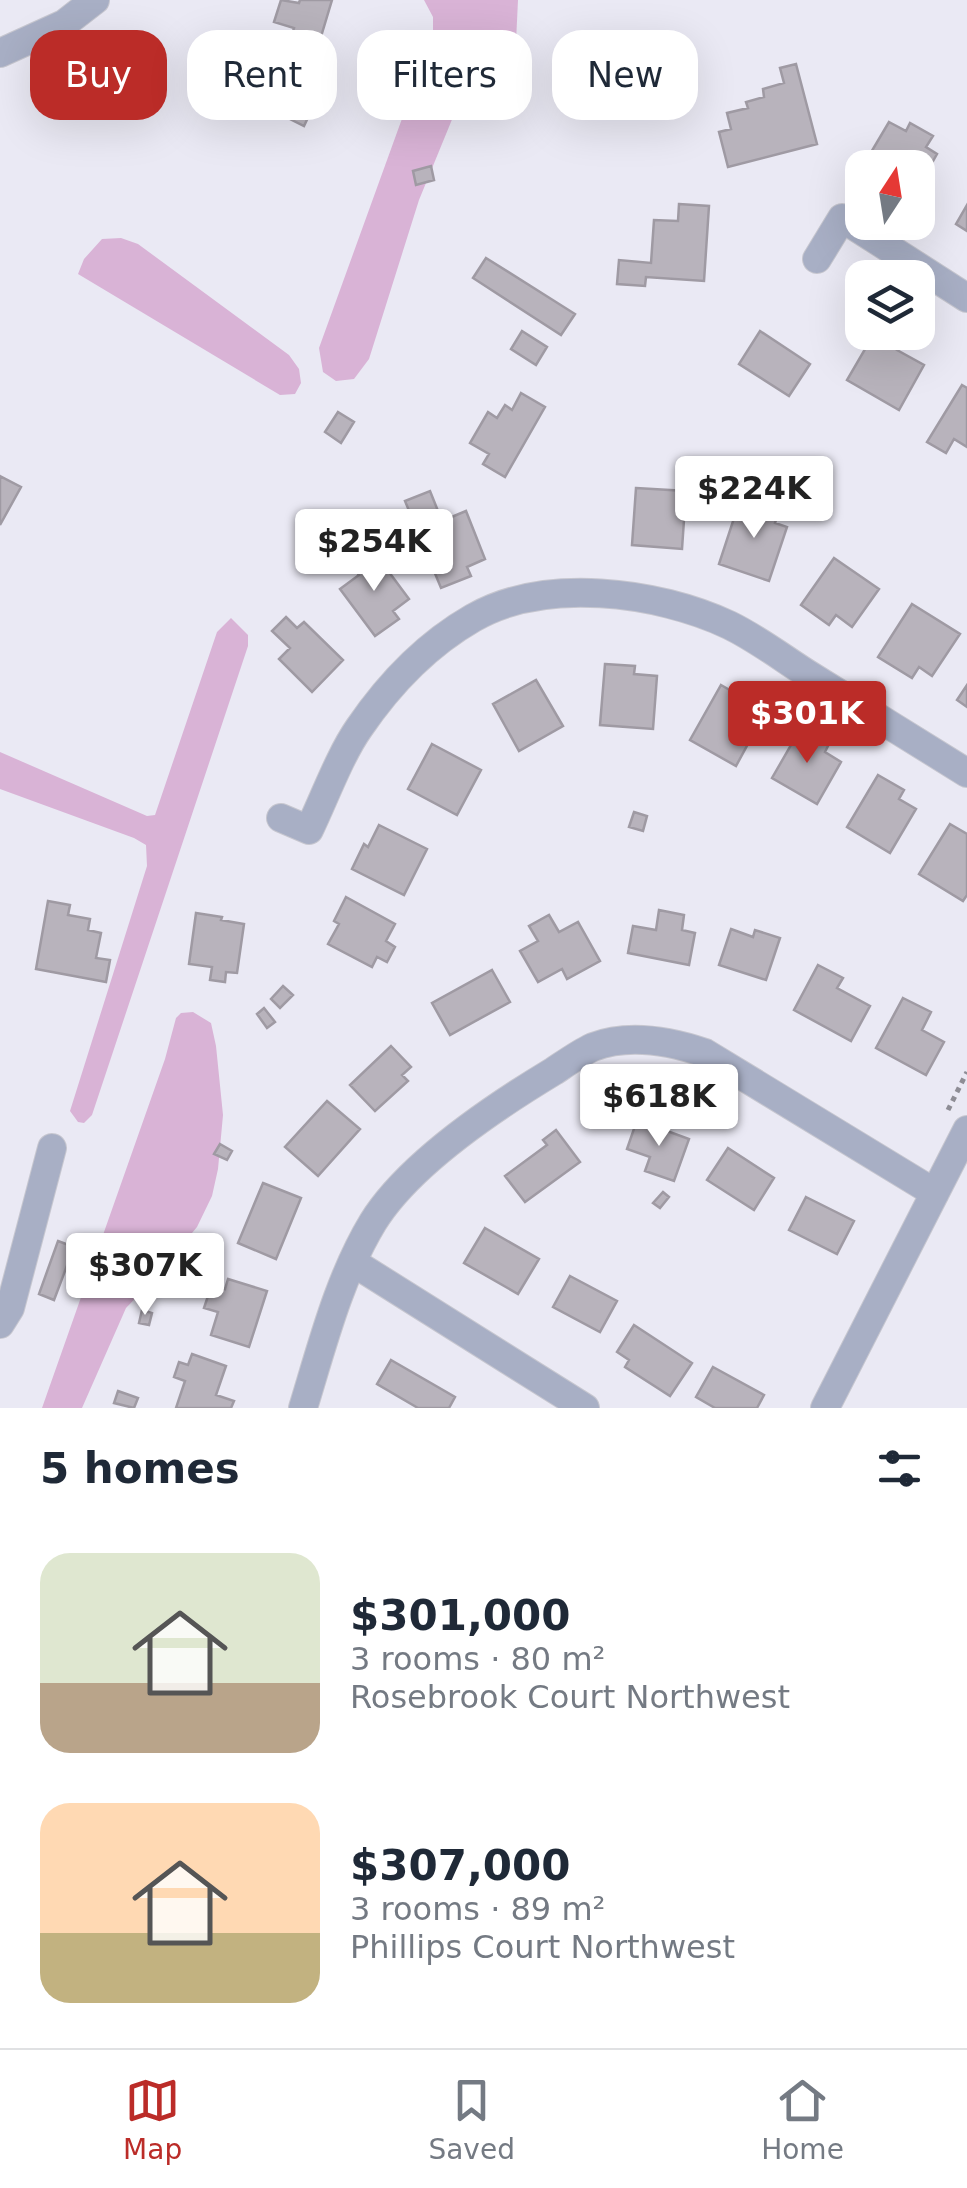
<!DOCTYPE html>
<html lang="en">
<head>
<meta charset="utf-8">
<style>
	:root { --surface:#fff; --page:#f2f2f3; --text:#1f2937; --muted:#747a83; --line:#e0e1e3; --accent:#bb2c28 }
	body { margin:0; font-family:"DejaVu Sans",sans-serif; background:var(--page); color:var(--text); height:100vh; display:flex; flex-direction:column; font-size:38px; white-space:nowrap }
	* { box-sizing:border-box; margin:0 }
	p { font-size:32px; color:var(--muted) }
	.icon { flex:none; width:55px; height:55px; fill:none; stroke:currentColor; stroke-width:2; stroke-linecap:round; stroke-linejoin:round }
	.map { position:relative; height:1408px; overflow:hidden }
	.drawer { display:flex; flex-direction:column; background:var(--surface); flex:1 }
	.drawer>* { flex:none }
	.top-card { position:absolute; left:30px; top:30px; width:908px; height:90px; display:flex; gap:20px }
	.needle { width:65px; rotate:12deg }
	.buttons { position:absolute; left:845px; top:150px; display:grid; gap:20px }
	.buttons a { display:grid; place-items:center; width:90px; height:90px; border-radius:20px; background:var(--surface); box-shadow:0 10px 40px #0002; font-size:50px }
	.price { position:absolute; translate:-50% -85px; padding:0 22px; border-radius:10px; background:#fff; color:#222; font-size:32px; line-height:65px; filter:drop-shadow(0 2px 5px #0008) }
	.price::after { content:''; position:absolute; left:50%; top:60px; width:30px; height:22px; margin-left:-15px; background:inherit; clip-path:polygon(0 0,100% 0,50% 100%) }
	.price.current { background:var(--accent); color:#fff }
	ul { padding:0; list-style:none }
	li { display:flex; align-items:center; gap:30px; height:250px; padding:0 40px }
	li span { display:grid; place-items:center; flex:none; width:280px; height:200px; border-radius:30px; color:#555 }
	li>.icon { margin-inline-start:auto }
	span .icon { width:120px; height:120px; fill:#fffc; stroke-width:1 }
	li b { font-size:42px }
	h2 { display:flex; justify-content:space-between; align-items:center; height:120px; padding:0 40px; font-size:42px }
	.chip { padding:0 35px; border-radius:30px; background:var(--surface); box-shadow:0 10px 40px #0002; font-size:35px; line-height:90px }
	.chip.current { background:var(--accent); color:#fff }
	.menu { display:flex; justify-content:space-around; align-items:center; height:140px; border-top:2px solid var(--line); background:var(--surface); font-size:28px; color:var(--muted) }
	.menu a { display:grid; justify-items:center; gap:5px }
	.menu .current { color:var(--accent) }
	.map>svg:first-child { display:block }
	.green { fill:#d9b3d6 }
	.building { fill:#b8b3bc; stroke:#9f9aa3; stroke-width:2.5 }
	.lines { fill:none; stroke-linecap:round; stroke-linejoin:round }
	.minor-casing { stroke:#c6c6cf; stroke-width:30 }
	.path { stroke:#8e8d95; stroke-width:5; stroke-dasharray:5 5; stroke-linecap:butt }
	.minor { stroke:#a8afc5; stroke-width:28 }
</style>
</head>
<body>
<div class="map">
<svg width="967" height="1408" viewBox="0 0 967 1408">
	<rect width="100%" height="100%" fill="#eae9f4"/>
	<!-- green -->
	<path class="green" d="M424,0H518L516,42L513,58L502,68L480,76L460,100L419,200L369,359L354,379L336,381L323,372L319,348L433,33V17Z
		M121,238L138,244L289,355L299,369L301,383L295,394L280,395L78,274L84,259L102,239Z
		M231,618L248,635V646L92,1115L84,1123L78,1122L70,1111L147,866L146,845L134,838L0,789V752L147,816L155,815L217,632Z
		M193,1012L211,1023L216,1046L223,1115L218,1169L212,1196L197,1227L152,1281L126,1308L82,1408H42L165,1059L176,1018L181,1013Z"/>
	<!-- building -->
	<path class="building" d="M281,0L299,3L300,0H332L320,40L314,38L307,61L286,54L294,28L274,22Z
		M796,64L817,144L728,167L719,132L731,129L727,113L748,108L746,102L764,97L763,89L784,83L780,68Z
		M285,80L318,96L304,126L270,109Z
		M889,122L906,131L910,123L933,136L926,147L937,154L918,188V168H881L867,159Z
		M431,166L434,180L416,185L413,171Z
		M679,204L709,206L704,281L646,277L645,286L617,284L619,260L651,263L654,220L678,221Z
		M967,205V231L956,224Z
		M486,258L575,314L561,335L473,278Z
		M522,331L547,347L536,365L511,349Z
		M760,331L810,364L789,396L739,364Z
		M875,332H881L900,344L897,350L924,365L899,410L847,380Z
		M962,385L967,388V447L954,439L946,453L927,442Z
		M521,393L545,407L505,477L483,464L489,454L470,443L488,412L497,418L505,405L512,410Z
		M338,412L354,422L341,443L325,432Z
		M0,476L21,487L0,525Z
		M636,488L686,491L682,549L632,545Z
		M430,491L442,521L466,511L485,559L467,567L471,576L441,588L405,501Z
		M765,499L781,504L775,523L787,527L769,581L719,564L738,506L760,513Z
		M360,555L366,563L377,556L409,599L393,611L399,619L375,636L340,589L359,575L350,562Z
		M834,558L879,589L852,627L836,615L829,625L801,605Z
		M912,604L960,634L932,676L919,667L912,678L878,657Z
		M286,617L297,628L304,622L343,660L312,692L279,659L290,648L272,631Z
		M605,664L635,666L634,674L657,676L653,729L600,725Z
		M536,680L563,726L519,751L493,704Z
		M721,685L747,700L742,709L761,720L736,766L690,740Z
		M967,685V707L957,700Z
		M802,726L830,742L825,752L841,762L817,804L772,778Z
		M432,744L481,770L457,815L408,789Z
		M878,775L904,790L899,799L916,809L890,853L847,827Z
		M634,812L647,816L643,831L629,827Z
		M950,824L967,834V895L963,901L919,874Z
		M379,825L427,849L404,895L352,869L364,844L368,847Z
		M346,897L395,924L386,941L395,947L387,962L377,957L372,967L328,944L339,924L334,921Z
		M48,901L70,905L68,915L90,919L88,930L101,933L96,958L110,960L106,982L36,969Z
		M659,910L684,915L682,930L695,933L689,965L628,953L633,926L656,930Z
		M196,913L222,917L221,920L244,924L237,973L226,972L225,982L210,980L212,967L189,964Z
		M549,915L559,932L578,922L600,961L567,979L562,969L538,982L520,951L538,941L529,926Z
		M731,929L753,937L755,930L780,938L766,980L719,965Z
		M818,965L843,978L837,988L870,1006L851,1041L794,1010Z
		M492,970L510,1002L450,1035L432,1003Z
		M283,986L293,995L280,1008L271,999Z
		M903,998L931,1012L922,1030L944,1042L926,1075L876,1048Z
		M264,1008L275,1022L267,1028L257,1014Z
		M391,1046L411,1067L402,1075L408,1081L375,1111L350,1085Z
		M327,1101L360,1129L318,1176L285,1147Z
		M637,1120L689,1139L674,1181L645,1171L650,1157L627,1149Z
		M556,1130L580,1162L525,1202L505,1176L547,1145L543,1140Z
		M220,1144L232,1151L227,1160L214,1154Z
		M728,1148L774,1178L754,1210L707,1180Z
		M263,1183L301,1198L276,1259L238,1243Z
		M663,1192L669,1197L660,1208L653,1203Z
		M806,1197L854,1221L837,1254L789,1230Z
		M485,1228L539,1259L518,1294L464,1263Z
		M58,1241L74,1247L54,1300L39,1294Z
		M570,1276L617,1301L600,1332L553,1307Z
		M228,1279L267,1291L249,1347L211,1335L218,1312L204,1308L212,1284L225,1289Z
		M142,1310L152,1313L149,1325L139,1323Z
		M634,1325L692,1363L670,1396L625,1367L629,1360L617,1352Z
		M192,1354L226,1366L216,1395L234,1401L231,1408H176L185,1381L174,1377L179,1362L188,1365Z
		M391,1360L455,1397L449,1408H418L377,1384Z
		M713,1367L764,1395L757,1408H715L696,1397Z
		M118,1391L138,1398L134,1408L114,1403Z"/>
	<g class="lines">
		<defs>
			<path id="minor" d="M0,53L64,24L95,0
				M817,259L842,218L967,298
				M281,818L309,830C324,799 340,755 359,728C389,684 426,645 473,618C544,577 657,591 729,625C756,638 781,657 806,673C860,706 913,740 967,773
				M354,1263L585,1408
				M0,1324L10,1308L52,1148
				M303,1408C322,1346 339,1278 373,1222C409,1164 496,1106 554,1071C566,1063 580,1053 593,1047C630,1033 670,1041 705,1053L935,1193
				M825,1408L967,1130"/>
		</defs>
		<!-- minor casing -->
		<use href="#minor" class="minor-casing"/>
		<!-- path -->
		<path class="path" d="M948,1110L967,1072"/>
		<!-- minor -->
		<use href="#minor" class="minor"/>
	</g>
</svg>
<div class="buttons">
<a><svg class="needle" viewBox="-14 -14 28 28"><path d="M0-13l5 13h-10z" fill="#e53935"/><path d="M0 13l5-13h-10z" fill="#747a83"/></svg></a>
<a><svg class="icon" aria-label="layers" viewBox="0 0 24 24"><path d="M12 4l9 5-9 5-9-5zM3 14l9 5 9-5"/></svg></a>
</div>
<b class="price" style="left:754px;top:541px">$224K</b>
<b class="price" style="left:374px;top:594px">$254K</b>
<b class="price current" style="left:807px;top:766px">$301K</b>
<b class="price" style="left:659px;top:1149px">$618K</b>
<b class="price" style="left:145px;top:1318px">$307K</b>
<div class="top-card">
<a class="chip current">Buy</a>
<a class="chip">Rent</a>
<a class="chip">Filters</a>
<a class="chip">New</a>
</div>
</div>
<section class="drawer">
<h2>5 homes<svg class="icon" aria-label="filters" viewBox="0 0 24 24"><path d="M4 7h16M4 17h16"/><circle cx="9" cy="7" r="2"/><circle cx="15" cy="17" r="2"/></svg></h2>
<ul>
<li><span style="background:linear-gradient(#dfe7d0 65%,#b9a48a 0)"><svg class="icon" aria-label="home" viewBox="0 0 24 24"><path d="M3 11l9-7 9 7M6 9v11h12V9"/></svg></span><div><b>$301,000</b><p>3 rooms · 80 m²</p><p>Rosebrook Court Northwest</p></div></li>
<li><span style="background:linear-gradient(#ffd9b3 65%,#c2b280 0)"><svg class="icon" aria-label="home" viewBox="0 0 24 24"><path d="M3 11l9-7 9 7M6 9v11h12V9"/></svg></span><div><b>$307,000</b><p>3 rooms · 89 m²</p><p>Phillips Court Northwest</p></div></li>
</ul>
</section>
<nav class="menu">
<a class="current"><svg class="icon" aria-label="map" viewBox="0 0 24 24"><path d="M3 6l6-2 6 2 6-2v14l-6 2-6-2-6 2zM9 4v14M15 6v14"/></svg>Map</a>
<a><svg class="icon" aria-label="saved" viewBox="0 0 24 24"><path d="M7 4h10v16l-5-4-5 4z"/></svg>Saved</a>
<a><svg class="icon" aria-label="home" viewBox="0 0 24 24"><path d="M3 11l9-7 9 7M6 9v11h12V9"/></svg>Home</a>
</nav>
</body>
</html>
